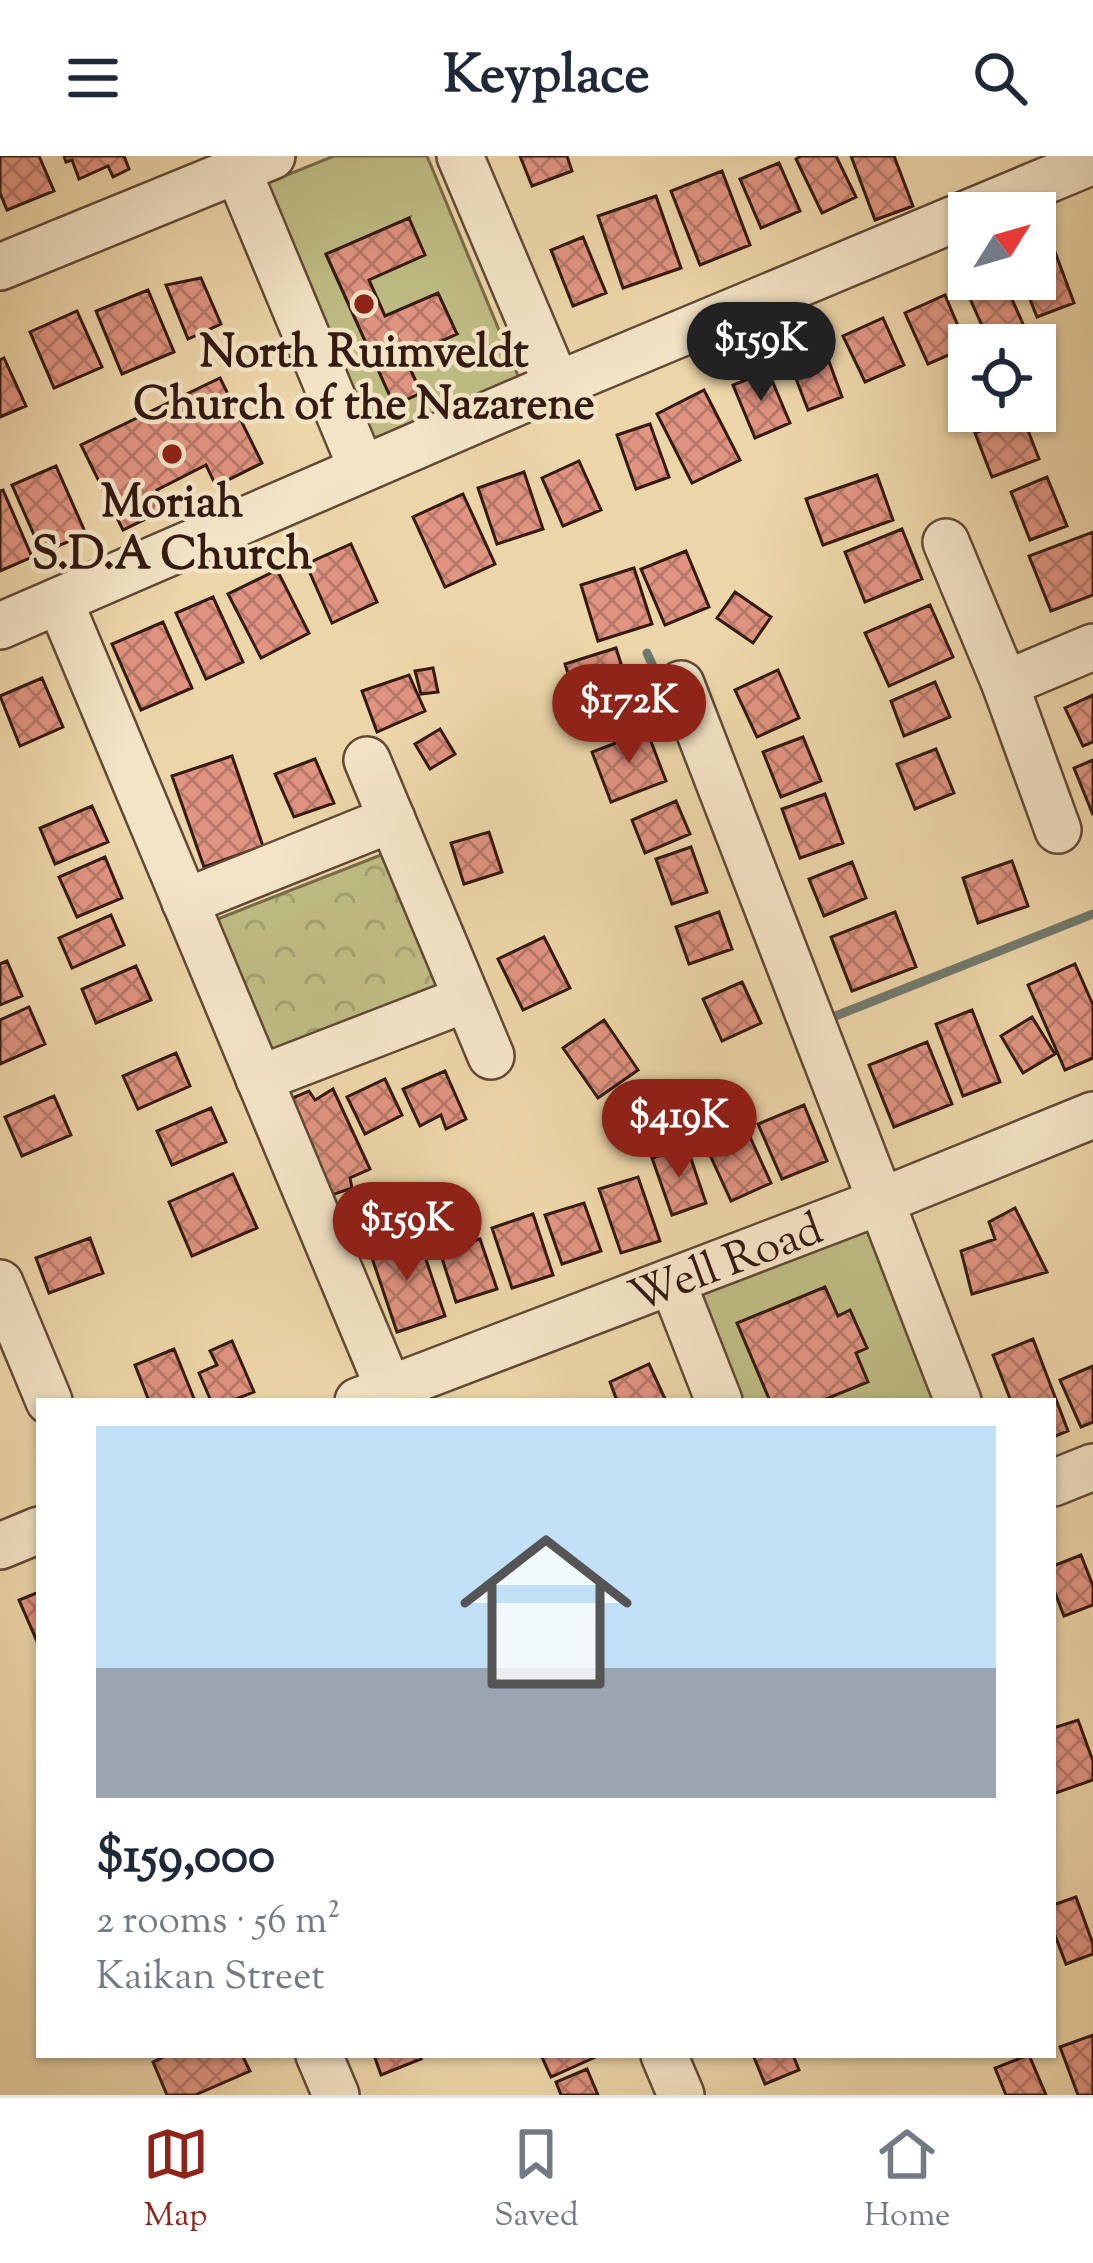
<!DOCTYPE html>
<html lang="en">
<head>
<meta charset="utf-8">
<style>
	:root { --surface:#fff; --page:#f6f6f7; --text:#1f2937; --muted:#747a83; --line:#e0e1e3; --accent:#8f2418 }
	body { margin:0; font-family:"Sorts Mill Goudy",serif; background:var(--page); color:var(--text); height:100vh; display:flex; flex-direction:column; font-size:45px; white-space:nowrap }
	* { box-sizing:border-box; margin:0 }
	p { font-size:39px; color:var(--muted) }
	.icon { flex:none; width:66px; height:66px; fill:none; stroke:currentColor; stroke-width:2; stroke-linecap:round; stroke-linejoin:round }
	.map { position:relative; flex:1; overflow:hidden }
	.panel { position:absolute; left:36px; top:1242px; width:1020px; height:660px; display:flex; flex-direction:column; background:var(--surface); border-radius:0px; box-shadow:0 3px 9px #0004 }
	.panel>* { flex:none }
	.needle { width:78px; rotate:53deg }
	.controls { position:absolute; left:948px; top:36px; display:grid; gap:24px }
	.controls a { display:grid; place-items:center; width:108px; height:108px; border-radius:0px; background:var(--surface); box-shadow:0 3px 9px #0004; font-size:60px }
	.price { position:absolute; translate:-50% -102px; padding:0 27px; border-radius:42px; background:var(--accent); color:#fff; font-size:39px; line-height:78px; filter:drop-shadow(0 3px 6px #0008) }
	.price::after { content:''; position:absolute; left:50%; top:72px; width:36px; height:27px; margin-left:-18px; background:inherit; clip-path:polygon(0 0,100% 0,50% 100%) }
	.price.on { background:#222; color:#fff }
	ul { padding:0; list-style:none }
	li { display:grid; align-content:center; gap:24px; height:636px; padding:0 60px }
	li+li { border-top:3px solid var(--line) }
	li span { display:grid; place-items:center; height:372px; border-radius:0px; color:#555 }
	li>.icon { margin-inline-start:auto }
	span .icon { width:216px; height:216px; fill:#fffc; stroke-width:1 }
	li b { font-size:51px }
	header { display:flex; justify-content:space-between; align-items:center; height:156px; padding:0 60px; background:var(--surface); font-size:54px; font-weight:800 }
	.menu { display:flex; justify-content:space-around; align-items:center; height:168px; border-top:3px solid var(--line); background:var(--surface); font-size:33px; color:var(--muted) }
	.menu a { display:grid; justify-items:center; gap:6px }
	.menu .on { color:var(--accent) }
	.map>svg:first-child { display:block }
	.forest { fill:url(#forest-crowns); stroke:#796b4a; stroke-width:3 }
	.garden { fill:#bebc83; stroke:#796b4a; stroke-width:3; fill-rule:evenodd }
	.lines { fill:none; stroke-linecap:round; stroke-linejoin:round }
	.stream { stroke:#71796e; stroke-width:9 }
	.building { fill:url(#building-cross-hatch); stroke:#341a10; stroke-width:3 }
	.minor-casing { stroke:#624936; stroke-width:50 }
	.minor { stroke:#f3e4c6; stroke-width:45 }
	.poi-dot { fill:#8f2418; stroke:#f3e4c6; stroke-width:4.5 }
	.labels { text-anchor:middle; stroke-width:9; stroke-linejoin:round; paint-order:stroke }
	.poi-label { font-size:45px; font-weight:bold; fill:#341a10; stroke:#f3e4c6 }
	.street-label { font-size:45px; fill:#341a10; stroke:#f3e4c6 }
</style>
</head>
<body>
<header><svg class="icon" aria-label="menu" viewBox="0 0 24 24"><path d="M4 6h16M4 12h16M4 18h16"/></svg>Keyplace<svg class="icon" aria-label="search" viewBox="0 0 24 24"><circle cx="10" cy="10" r="6"/><path d="M15 15l6 6"/></svg></header>
<div class="map">
<svg width="1093" height="1939" viewBox="0 0 1093 1939">
	<defs>
		<pattern id="forest-crowns" width="20" height="18" patternUnits="userSpaceOnUse" patternTransform="scale(3)"><rect width="20" height="18" fill="#bebc83"/><path d="M2 6a3 3 0 1 1 6 0M12 15a3 3 0 1 1 6 0" fill="none" stroke="#a4a170"/></pattern>
		<pattern id="building-cross-hatch" width="8" height="8" patternUnits="userSpaceOnUse" patternTransform="scale(3)"><rect width="8" height="8" fill="#e09481"/><path d="M0 0l8 8M0 8l8-8" fill="none" stroke="#b67868"/></pattern>
	</defs>
	<rect width="100%" height="100%" fill="#ecd5a8"/>
	<filter id="stains"><feTurbulence type="fractalNoise" baseFrequency=".00167" numOctaves="4"/><feColorMatrix values="0 0 0 0 .2 0 0 0 0 .09 0 0 0 0 .02 0 0 0 .5 -.17"/></filter>
	<radialGradient id="worn" r=".72"><stop offset=".6" stop-color="#630" stop-opacity="0"/><stop offset="1" stop-color="#630" stop-opacity=".3"/></radialGradient>
	<!-- forest -->
	<path class="forest" d="M386,697L440,835L270,902L215,764Z"/>
	<!-- garden -->
	<path class="garden" d="M334,0H427L523,232L372,294L262,29ZM409,62L369,124L385,160L456,178L405,201L421,237L394,249L326,99Z
		M868,1066L939,1245H821L856,1197L866,1192L850,1155L838,1160L738,1167L770,1245H731L687,1133Z"/>
	<g class="lines">
		<!-- stream -->
		<path class="stream" d="M647,497L662,530
			M823,865L1093,758"/>
	</g>
	<!-- building -->
	<path class="building" d="M0,0H39L54,35L7,54L0,37Z
		M64,0H124L129,13L113,21L108,10L79,23L72,4L66,6Z
		M520,0H567L572,15L532,30Z
		M801,0H836L856,41L822,57L796,3Z
		M851,0H894L913,50L875,64Z
		M779,7L800,55L761,72L740,23Z
		M722,15L750,89L700,109L671,35Z
		M656,40L681,112L623,132L598,60Z
		M409,62L425,99L369,124L385,160L438,137L457,178L405,201L421,237L394,249L326,98Z
		M583,81L606,137L573,150L551,94Z
		M1055,96L1074,147L1037,161L1022,123H1035V104Z
		M201,122L221,168L188,183L166,129Z
		M997,123H1003L1023,168L988,183L967,136Z
		M148,134L174,196L122,218L96,155Z
		M945,139L967,191L928,208L905,157Z
		M77,155L102,211L54,232L30,176Z
		M883,162L904,209L865,226L843,180Z
		M827,200L842,241L808,254L792,212Z
		M4,202L26,250L0,261V204Z
		M768,215L790,267L755,282L733,229Z
		M220,222L262,307L216,330L206,309L157,334L166,353L123,374L81,289Z
		M704,234L740,304L692,327L657,258Z
		M1022,259L1039,303L992,321L975,277Z
		M650,268L669,321L636,333L617,279Z
		M579,305L601,354L563,370L542,322Z
		M56,310L86,378L42,397L12,329Z
		M524,316L543,373L497,388L478,332Z
		M877,319L893,364L823,389L806,343Z
		M1047,321L1067,370L1030,384L1011,336Z
		M3,334L32,401L0,415V335Z
		M463,338L495,408L445,431L413,361Z
		M902,373L922,423L865,446L845,396Z
		M1093,376V439L1051,455L1029,400Z
		M351,388L377,446L332,467L306,408Z
		M686,395L709,451L665,469L641,413Z
		M634,412L652,468L598,485L581,429Z
		M277,414L309,477L261,502L228,438Z
		M735,436L771,461L753,487L717,462Z
		M213,441L243,506L206,523L176,457Z
		M930,449L953,501L889,530L865,477Z
		M163,466L192,532L141,554L112,488Z
		M616,492L634,549L583,565L565,508Z
		M433,512L438,536L421,538L415,515Z
		M778,514L799,562L757,581L735,534Z
		M409,519L425,555L377,576L362,535Z
		M42,522L63,571L20,590L0,540Z
		M935,526L950,561L904,580L891,545Z
		M1093,539V586L1083,590L1065,552Z
		M440,573L455,598L430,613L415,588Z
		M647,575L666,625L611,646L592,596Z
		M803,581L821,625L781,641L763,596Z
		M936,593L954,637L915,653L897,608Z
		M232,600L263,690L204,711L172,620Z
		M315,603L334,647L294,661L275,618Z
		M1093,604V659L1074,612Z
		M825,638L843,687L800,702L782,653Z
		M676,645L690,678L645,697L632,664Z
		M92,650L108,686L55,708L40,672Z
		M489,676L502,716L464,728L451,687Z
		M691,691L707,736L672,748L656,703Z
		M105,701L122,742L77,761L59,721Z
		M1012,705L1028,750L978,767L963,722Z
		M852,706L866,742L824,760L809,723Z
		M719,756L732,793L689,808L676,771Z
		M895,756L916,811L852,835L831,781Z
		M111,759L124,789L72,812L59,782Z
		M544,781L570,832L523,854L498,803Z
		M7,805L22,840L0,849V808Z
		M1075,808L1093,849V902L1065,914L1028,829Z
		M136,810L151,844L96,867L82,833Z
		M742,826L761,867L722,885L703,843Z
		M29,851L45,888L0,908V864Z
		M972,854L1000,926L963,940L936,868Z
		M1032,861L1055,898L1023,917L1001,880Z
		M604,864L638,914L598,942L563,892Z
		M927,886L952,948L894,971L869,909Z
		M176,897L190,930L138,953L123,920Z
		M445,915L466,963L446,973L441,959L420,970L403,933Z
		M385,923L402,959L365,978L347,941Z
		M333,933L370,1013L350,1022L352,1032L326,1041L283,946L309,935L315,944Z
		M54,940L71,979L22,1000L5,961Z
		M804,949L827,1005L782,1023L758,968Z
		M211,952L226,986L172,1009L157,975Z
		M745,970L771,1027L731,1045L705,988Z
		M687,991L706,1047L672,1059L652,1002Z
		M233,1018L257,1072L192,1100L169,1046Z
		M638,1021L660,1085L621,1097L599,1033Z
		M584,1047L601,1095L562,1108L545,1059Z
		M1015,1052L1047,1116L972,1138L961,1095L995,1083L989,1066Z
		M533,1058L553,1119L512,1132L492,1072Z
		M418,1080L445,1160L397,1176L370,1096Z
		M90,1082L103,1117L49,1137L36,1102Z
		M480,1083L497,1133L456,1146L440,1096Z
		M825,1131L838,1160L850,1154L867,1192L856,1197L868,1226L821,1245H770L737,1167Z
		M1033,1183L1068,1275L1053,1281V1245H1011L993,1199Z
		M232,1185L254,1236L231,1245H211L199,1217L217,1209L210,1195Z
		M174,1193L195,1245H149L135,1209Z
		M649,1208L666,1245H617L610,1226Z
		M1093,1210V1266L1081,1271L1060,1224Z
		M1081,1399L1093,1430V1449L1064,1460L1053,1432V1410Z
		M39,1436V1490L19,1444Z
		M1078,1564L1093,1605V1624L1053,1638V1572Z
		M1076,1741L1093,1788V1798L1066,1808L1053,1774V1749Z
		M1093,1879V1939H1078L1060,1891Z
		M168,1899H242L250,1915L195,1939H167L153,1906Z
		M374,1899H419L421,1903L381,1919Z
		M541,1899H600L551,1921Z
		M753,1899H793L799,1914L765,1928Z
		M1029,1899L1046,1939H1006L995,1912Z
		M587,1913L598,1939H561L556,1926Z"/>
	<g class="lines">
		<defs>
			<g id="minor">
				<path d="M460,0L557,229"/>
				<path d="M238,15L362,313"/>
				<path d="M0,111L272,0"/>
				<path d="M946,386L1005,528L1058,674"/>
				<path d="M60,446L389,1233"/>
				<path d="M0,470L557,229L1093,5"/>
				<path d="M681,528L958,1245"/>
				<path d="M1005,528L1093,491"/>
				<path d="M367,604L491,900"/>
				<path d="M185,746L392,663"/>
				<path d="M259,923L466,843"/>
				<path d="M672,1125L719,1245"/>
				<path d="M0,1127L49,1245"/>
				<path id="s1" d="M358,1245L879,1046L1093,959"/>
				<path d="M1053,1327L1093,1311"/>
				<path d="M0,1390L39,1374"/>
				<path d="M319,1899L336,1939"/>
				<path d="M664,1899L681,1939"/>
			</g>
		</defs>
		<!-- minor casing -->
		<use href="#minor" class="minor-casing"/>
		<!-- minor -->
		<use href="#minor" class="minor"/>
	</g>
	<!-- markers -->
	<g class="poi-dot">
		<circle cx="364" cy="148" r="12"/>
		<circle cx="172" cy="298" r="12"/>
	</g>
	<g class="labels">
		<!-- poi labels -->
		<g class="poi-label">
			<text x="364" y="210">North Ruimveldt<tspan x="364" dy="52">Church of the Nazarene</tspan></text>
			<text x="172" y="360">Moriah<tspan x="172" dy="52">S.D.A Church</tspan></text>
		</g>
		<!-- street labels -->
		<g class="street-label">
			<text dy="16" stroke="none"><textPath href="#s1" startOffset="393">Well Road</textPath></text>
		</g>
	</g>
	<rect width="100%" height="100%" filter="url(#stains)"/>
	<rect width="100%" height="100%" fill="url(#worn)"/>
</svg>
<div class="controls">
<a><svg class="needle" viewBox="-14 -14 28 28"><path d="M0-13l5 13h-10z" fill="#e53935"/><path d="M0 13l5-13h-10z" fill="#747a83"/></svg></a>
<a><svg class="icon" aria-label="locate" viewBox="0 0 24 24"><circle cx="12" cy="12" r="6"/><path d="M12 2v4M12 18v4M2 12h4M18 12h4"/></svg></a>
</div>
<b class="price on" style="left:761px;top:248px">$159K</b>
<b class="price" style="left:629px;top:610px">$172K</b>
<b class="price" style="left:679px;top:1025px">$419K</b>
<b class="price" style="left:407px;top:1128px">$159K</b>
<section class="panel">
<ul>
<li><span style="background:linear-gradient(#bfe0f5 65%,#9aa5b1 0)"><svg class="icon" aria-label="home" viewBox="0 0 24 24"><path d="M3 11l9-7 9 7M6 9v11h12V9"/></svg></span><div><b>$159,000</b><p>2 rooms · 56 m²</p><p>Kaikan Street</p></div></li>
</ul>
</section>
</div>
<nav class="menu">
<a class="on"><svg class="icon" aria-label="map" viewBox="0 0 24 24"><path d="M3 6l6-2 6 2 6-2v14l-6 2-6-2-6 2zM9 4v14M15 6v14"/></svg>Map</a>
<a><svg class="icon" aria-label="saved" viewBox="0 0 24 24"><path d="M7 4h10v16l-5-4-5 4z"/></svg>Saved</a>
<a><svg class="icon" aria-label="home" viewBox="0 0 24 24"><path d="M3 11l9-7 9 7M6 9v11h12V9"/></svg>Home</a>
</nav>
</body>
</html>
